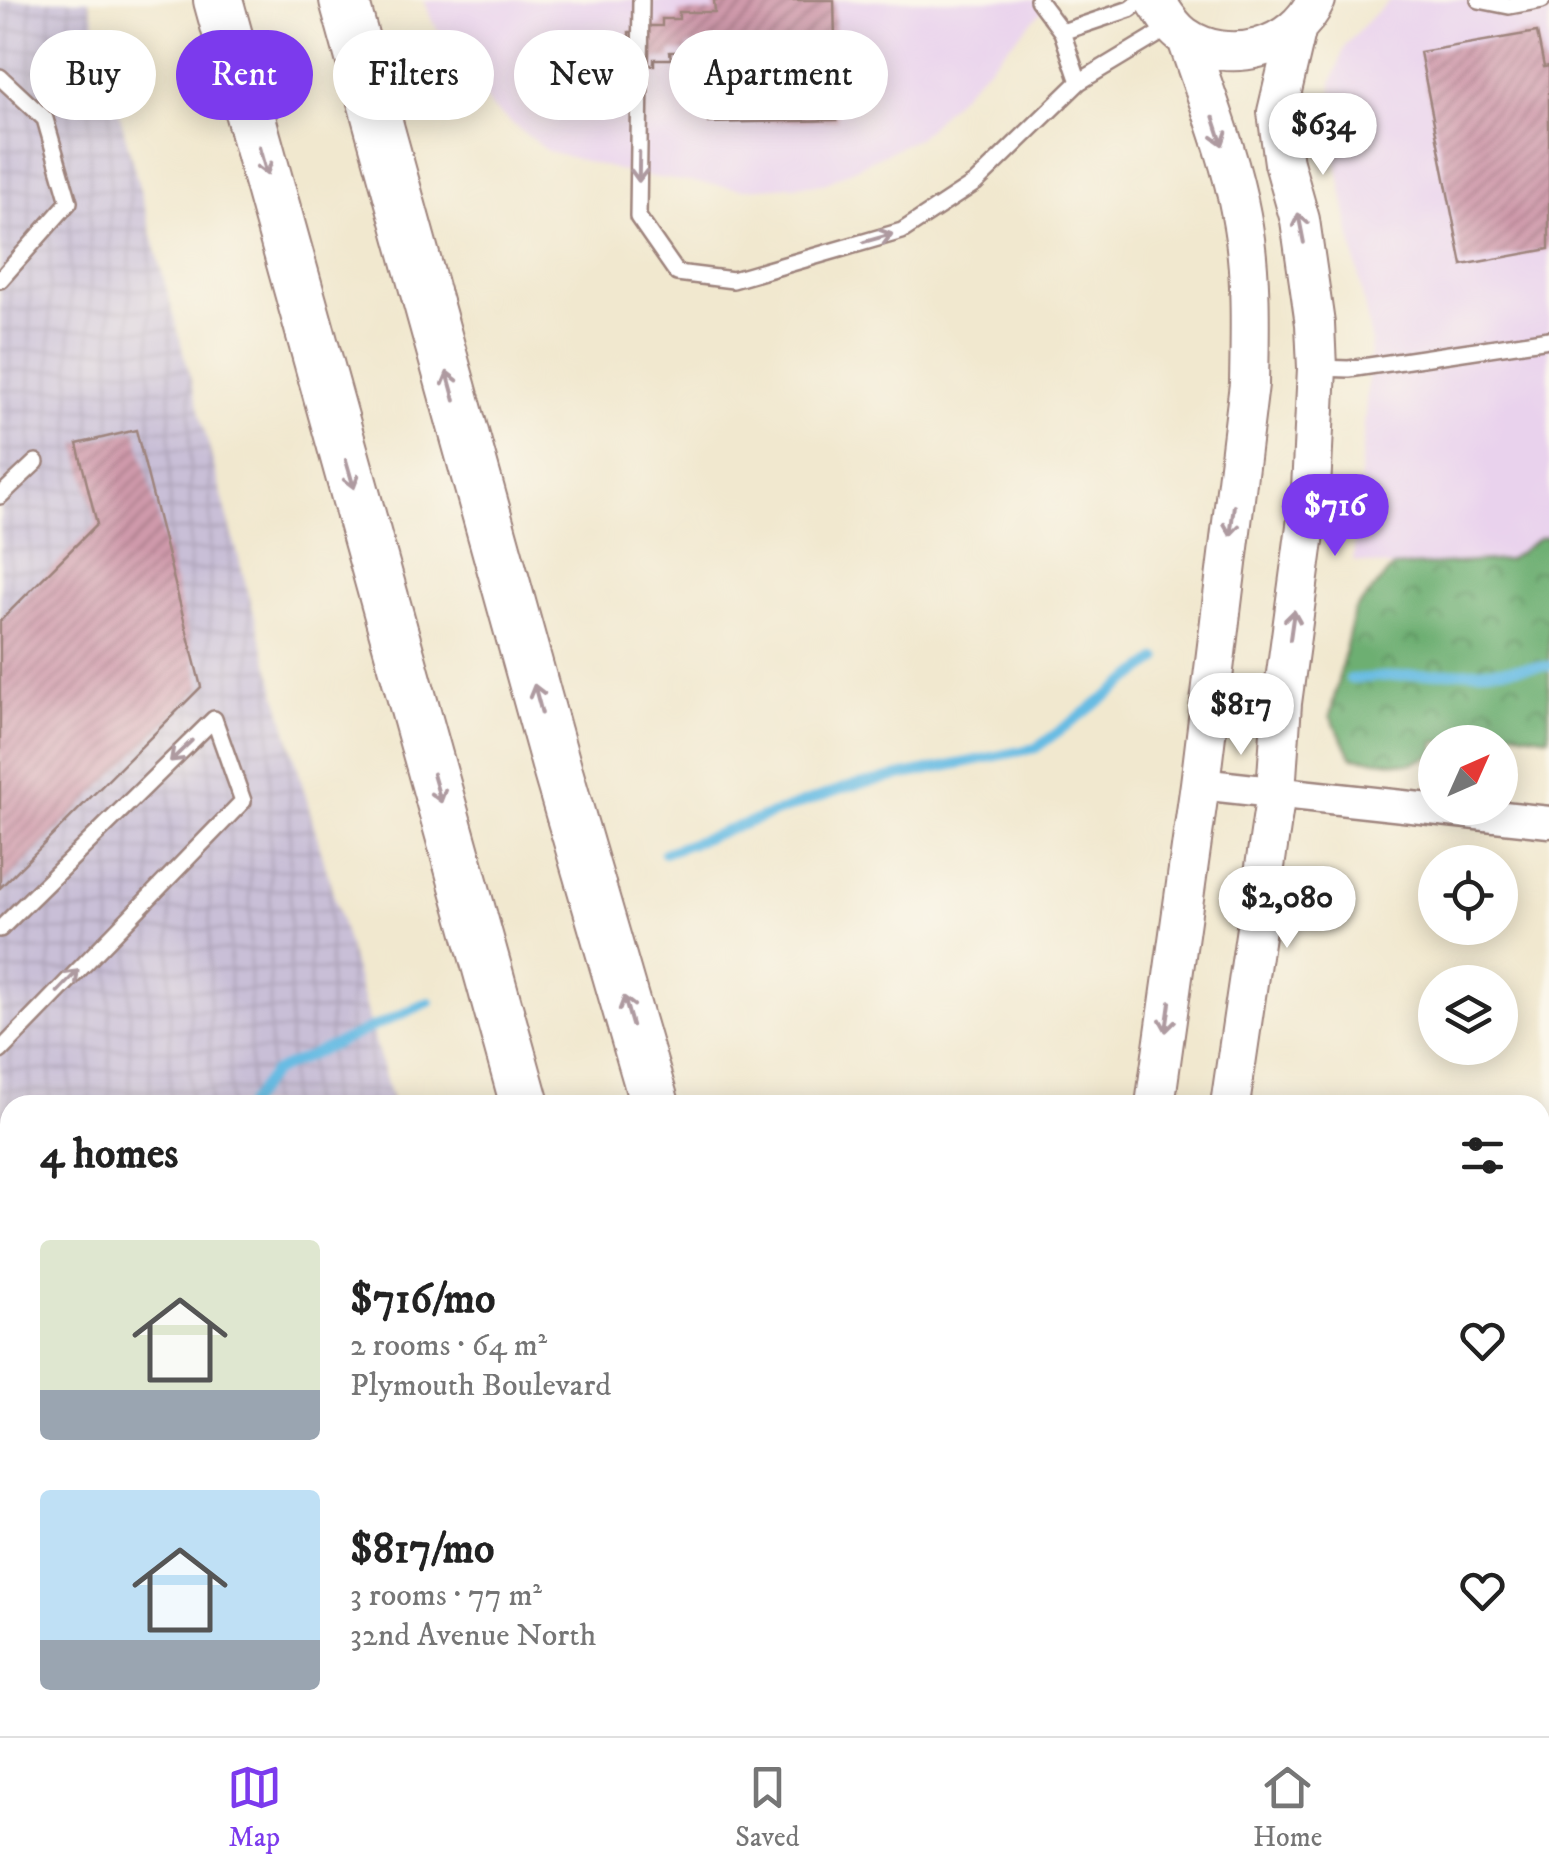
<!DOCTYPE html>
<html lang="en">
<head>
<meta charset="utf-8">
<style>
	:root { --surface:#fff; --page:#f2f2f2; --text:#222; --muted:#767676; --line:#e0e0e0; --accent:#7c3aed }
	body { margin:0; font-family:"IM FELL DW Pica",serif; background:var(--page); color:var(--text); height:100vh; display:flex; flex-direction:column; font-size:38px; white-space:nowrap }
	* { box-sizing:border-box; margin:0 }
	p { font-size:32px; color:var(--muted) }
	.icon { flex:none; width:55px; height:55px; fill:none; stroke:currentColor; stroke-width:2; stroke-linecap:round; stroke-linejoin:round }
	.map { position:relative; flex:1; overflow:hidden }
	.details { position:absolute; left:0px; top:1095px; width:1550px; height:642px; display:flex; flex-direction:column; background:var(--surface); border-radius:30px 30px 0 0; box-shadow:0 5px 25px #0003 }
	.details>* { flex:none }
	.banner { position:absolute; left:30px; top:30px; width:1000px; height:90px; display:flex; gap:20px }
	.needle { width:65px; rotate:45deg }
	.fabs { position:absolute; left:1418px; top:725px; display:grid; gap:20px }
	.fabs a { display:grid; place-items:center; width:100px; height:100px; border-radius:50%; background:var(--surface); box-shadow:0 5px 25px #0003; font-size:50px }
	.price { position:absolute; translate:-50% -85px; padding:0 22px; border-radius:35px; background:#fff; color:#222; font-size:32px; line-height:65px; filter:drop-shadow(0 2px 5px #0008) }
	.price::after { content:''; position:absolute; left:50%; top:60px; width:30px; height:22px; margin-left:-15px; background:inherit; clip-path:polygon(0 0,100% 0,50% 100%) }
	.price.on { background:var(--accent); color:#fff }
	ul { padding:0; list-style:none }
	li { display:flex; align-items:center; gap:30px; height:250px; padding:0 40px }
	li span { display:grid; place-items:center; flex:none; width:280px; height:200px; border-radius:10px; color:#555 }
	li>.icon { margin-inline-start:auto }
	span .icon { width:120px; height:120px; fill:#fffc; stroke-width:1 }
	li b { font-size:42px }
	h2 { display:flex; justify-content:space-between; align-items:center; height:120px; padding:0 40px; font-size:42px }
	.chip { padding:0 35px; border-radius:45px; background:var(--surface); box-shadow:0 5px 25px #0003; font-size:35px; line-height:90px }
	.chip.on { background:var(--accent); color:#fff }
	.menu { display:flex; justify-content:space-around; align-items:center; height:140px; border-top:2px solid var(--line); background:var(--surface); font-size:28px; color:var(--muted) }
	.menu a { display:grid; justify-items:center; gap:5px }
	.menu .on { color:var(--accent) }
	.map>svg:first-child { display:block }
	.built { fill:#e9d2ed }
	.industrial { fill:url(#industrial-grid) }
	.forest { fill:url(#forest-crowns); stroke:#5c674e; stroke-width:2.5 }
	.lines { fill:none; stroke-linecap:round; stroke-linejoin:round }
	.stream { stroke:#67bce3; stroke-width:10 }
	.building { fill:url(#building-hatch) }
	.service-casing { stroke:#9e847d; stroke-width:20 }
	.minor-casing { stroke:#9e847d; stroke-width:35 }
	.tertiary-casing { stroke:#9e847d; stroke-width:42 }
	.primary-casing { stroke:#9e847d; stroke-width:52 }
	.service { stroke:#fff; stroke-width:15 }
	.minor { stroke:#fff; stroke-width:30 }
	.tertiary { stroke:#fff; stroke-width:38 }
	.primary { stroke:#fff; stroke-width:48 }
	.oneway { stroke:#ae9aa0 }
</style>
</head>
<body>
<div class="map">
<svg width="1549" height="1736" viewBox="0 0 1549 1736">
	<defs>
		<pattern id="industrial-grid" width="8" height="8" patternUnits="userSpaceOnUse" patternTransform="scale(2.5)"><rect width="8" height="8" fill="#c9bfd7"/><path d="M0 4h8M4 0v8" fill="none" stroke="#aea4b9"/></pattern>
		<pattern id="forest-crowns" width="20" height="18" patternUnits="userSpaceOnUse" patternTransform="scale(2.5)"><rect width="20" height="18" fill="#6daf72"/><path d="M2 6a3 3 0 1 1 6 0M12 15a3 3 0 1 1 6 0" fill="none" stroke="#5c8e5e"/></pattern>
		<pattern id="building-hatch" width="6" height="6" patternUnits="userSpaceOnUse" patternTransform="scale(2.5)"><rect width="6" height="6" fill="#cf9aab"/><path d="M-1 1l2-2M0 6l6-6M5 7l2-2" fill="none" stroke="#aa7d8b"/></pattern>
	</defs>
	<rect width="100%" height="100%" fill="#fbf7ec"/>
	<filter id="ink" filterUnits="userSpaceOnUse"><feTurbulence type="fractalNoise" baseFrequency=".01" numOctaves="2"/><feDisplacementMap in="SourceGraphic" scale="20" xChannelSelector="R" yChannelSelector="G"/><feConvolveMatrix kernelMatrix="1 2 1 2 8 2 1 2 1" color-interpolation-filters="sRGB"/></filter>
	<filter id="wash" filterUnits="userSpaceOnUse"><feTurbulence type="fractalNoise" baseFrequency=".0048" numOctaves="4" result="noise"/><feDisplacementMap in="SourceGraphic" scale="40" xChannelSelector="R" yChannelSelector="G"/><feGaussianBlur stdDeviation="2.25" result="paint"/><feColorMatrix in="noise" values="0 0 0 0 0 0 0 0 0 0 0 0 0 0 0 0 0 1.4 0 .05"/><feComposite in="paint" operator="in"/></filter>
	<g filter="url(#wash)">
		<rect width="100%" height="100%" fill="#f1e8cf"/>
		<!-- built -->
		<path class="built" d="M424,0H1053L919,137L823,184L744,189L636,175L547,151L490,106L432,21Z
			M1391,0H1549V536L1539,538L1508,560L1393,567L1353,561L1371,340L1330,128L1332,83L1345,46L1369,19Z"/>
		<!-- industrial -->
		<path class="industrial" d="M0,0H89L245,581L393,1105H10V1728H570L573,1736H0Z"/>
		<!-- forest -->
		<path class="forest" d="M1549,536V737L1510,731L1474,742H1435V755L1409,764L1352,757L1330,716L1354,611L1393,567L1508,560L1539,538Z"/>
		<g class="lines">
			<!-- stream -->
			<path class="stream" d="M1350,679L1549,666
				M664,853L850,786L1036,748L1158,659
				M248,1105L273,1072L429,1002
				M0,1492L10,1479"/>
		</g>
		<g id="blocks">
			<!-- building -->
			<path class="building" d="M714,0H834L837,120L708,123L706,73H710L709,45L688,46V52H670L671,59H654V65H638V72H621V79H597L596,46H613V39H629V32H646V26H662V19H679V12H715Z
				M1537,32L1544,67L1549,66V249L1462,265L1420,52Z
				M136,430L201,687L0,888V621L97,524L77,444Z
				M1549,1594V1651L1540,1654V1596Z
				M1127,1728H1148L1151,1736H1103Z"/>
		</g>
	</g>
	<g filter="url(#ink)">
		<use href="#blocks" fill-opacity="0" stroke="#9e847d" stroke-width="2.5"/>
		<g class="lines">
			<defs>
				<path id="service" d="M641,0L638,217L677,273L733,280L902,231L975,183L1079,82L1172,26
					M1038,0L1062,32L1079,82
					M1479,0L1509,6L1542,0
					M1062,32L1130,9L1142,0
					M0,77L45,119L69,202L0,280
					M1317,368L1349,369L1549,339
					M0,496L36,462
					M0,929L214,719L243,801L0,1051
					M96,1728L124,1731L134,1736
					M484,1728L487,1736
					M63,1736L82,1728"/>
				<path id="minor" d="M1200,784L1549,822
					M1540,1477L1549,1475
					M1279,1728L1281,1736"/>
				<path id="tertiary" d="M1155,0C1164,13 1171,27 1184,36C1228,67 1294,49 1316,0
					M1155,1105L1200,784L1249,384C1250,329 1252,270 1241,215C1230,155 1206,96 1187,39
					M1230,1105L1276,792L1282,703L1311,489L1317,368L1315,324L1300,220L1284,163L1277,112L1297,27
					M908,1736L916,1728"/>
				<path id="primary" d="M218,0L525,1105
					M344,0L558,772L655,1105
					M699,1728L701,1736
					M829,1728L831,1736"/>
			</defs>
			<!-- service casing -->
			<use href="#service" class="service-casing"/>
			<!-- minor casing -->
			<use href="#minor" class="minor-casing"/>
			<!-- tertiary casing -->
			<use href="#tertiary" class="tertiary-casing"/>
			<!-- primary casing -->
			<use href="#primary" class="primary-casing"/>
			<!-- service -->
			<use href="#service" class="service"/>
			<!-- minor -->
			<use href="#minor" class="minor"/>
			<!-- tertiary -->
			<use href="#tertiary" class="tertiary"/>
			<!-- primary -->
			<use href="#primary" class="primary"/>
		</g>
		<!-- one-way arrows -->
		<defs><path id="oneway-shaft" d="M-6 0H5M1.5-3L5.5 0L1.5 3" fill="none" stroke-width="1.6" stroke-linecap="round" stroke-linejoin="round" transform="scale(2.5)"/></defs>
		<g class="oneway">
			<use href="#oneway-shaft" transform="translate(1218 131) rotate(72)"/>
			<use href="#oneway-shaft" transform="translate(263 161) rotate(74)"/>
			<use href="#oneway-shaft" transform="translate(639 167) rotate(91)"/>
			<use href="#oneway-shaft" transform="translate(1301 228) rotate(-101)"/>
			<use href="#oneway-shaft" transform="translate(878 238) rotate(-16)"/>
			<use href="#oneway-shaft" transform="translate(451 386) rotate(-105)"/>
			<use href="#oneway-shaft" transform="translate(350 474) rotate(74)"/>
			<use href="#oneway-shaft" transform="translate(1232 521) rotate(97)"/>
			<use href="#oneway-shaft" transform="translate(1292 625) rotate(-82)"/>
			<use href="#oneway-shaft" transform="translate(538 699) rotate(-105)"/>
			<use href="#oneway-shaft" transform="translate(181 751) rotate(136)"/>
			<use href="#oneway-shaft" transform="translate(437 788) rotate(74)"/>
			<use href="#oneway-shaft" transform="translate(68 981) rotate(-46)"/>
			<use href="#oneway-shaft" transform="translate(628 1011) rotate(-106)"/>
			<use href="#oneway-shaft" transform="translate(1168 1017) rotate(98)"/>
		</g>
	</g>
</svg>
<div class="fabs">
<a><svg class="needle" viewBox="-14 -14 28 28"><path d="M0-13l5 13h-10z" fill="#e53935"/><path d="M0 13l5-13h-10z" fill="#767676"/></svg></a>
<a><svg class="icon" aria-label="locate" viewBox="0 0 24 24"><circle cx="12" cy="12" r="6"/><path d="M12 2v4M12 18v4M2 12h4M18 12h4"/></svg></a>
<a><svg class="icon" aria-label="layers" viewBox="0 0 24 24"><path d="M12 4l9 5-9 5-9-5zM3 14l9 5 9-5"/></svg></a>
</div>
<b class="price" style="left:1323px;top:178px">$634</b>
<b class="price on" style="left:1335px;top:559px">$716</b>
<b class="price" style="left:1241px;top:758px">$817</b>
<b class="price" style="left:1287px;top:951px">$2,080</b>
<div class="banner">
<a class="chip">Buy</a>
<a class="chip on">Rent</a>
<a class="chip">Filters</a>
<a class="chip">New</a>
<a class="chip">Apartment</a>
</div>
<section class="details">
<h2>4 homes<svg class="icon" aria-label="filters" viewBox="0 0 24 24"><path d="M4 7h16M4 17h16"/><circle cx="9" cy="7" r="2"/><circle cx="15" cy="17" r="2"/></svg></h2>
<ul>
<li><span style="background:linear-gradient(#dfe7d0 75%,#9aa5b1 0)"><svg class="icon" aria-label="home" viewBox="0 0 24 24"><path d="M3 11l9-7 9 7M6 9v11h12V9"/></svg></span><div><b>$716/mo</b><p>2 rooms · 64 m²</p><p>Plymouth Boulevard</p></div><svg class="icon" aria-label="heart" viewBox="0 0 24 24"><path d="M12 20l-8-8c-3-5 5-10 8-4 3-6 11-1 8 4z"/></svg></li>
<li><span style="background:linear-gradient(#bfe0f5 75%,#9aa5b1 0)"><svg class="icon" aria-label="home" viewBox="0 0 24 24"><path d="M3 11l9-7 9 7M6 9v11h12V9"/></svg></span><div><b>$817/mo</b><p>3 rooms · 77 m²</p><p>32nd Avenue North</p></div><svg class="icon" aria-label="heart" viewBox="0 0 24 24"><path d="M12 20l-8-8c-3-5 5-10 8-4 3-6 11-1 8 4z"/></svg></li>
</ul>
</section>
</div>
<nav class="menu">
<a class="on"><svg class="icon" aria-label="map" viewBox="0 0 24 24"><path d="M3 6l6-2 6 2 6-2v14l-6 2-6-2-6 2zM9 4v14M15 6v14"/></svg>Map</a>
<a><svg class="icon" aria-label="saved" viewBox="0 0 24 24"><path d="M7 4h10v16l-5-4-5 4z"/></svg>Saved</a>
<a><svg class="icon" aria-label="home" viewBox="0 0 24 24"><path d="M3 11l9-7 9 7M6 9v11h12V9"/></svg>Home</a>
</nav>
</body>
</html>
